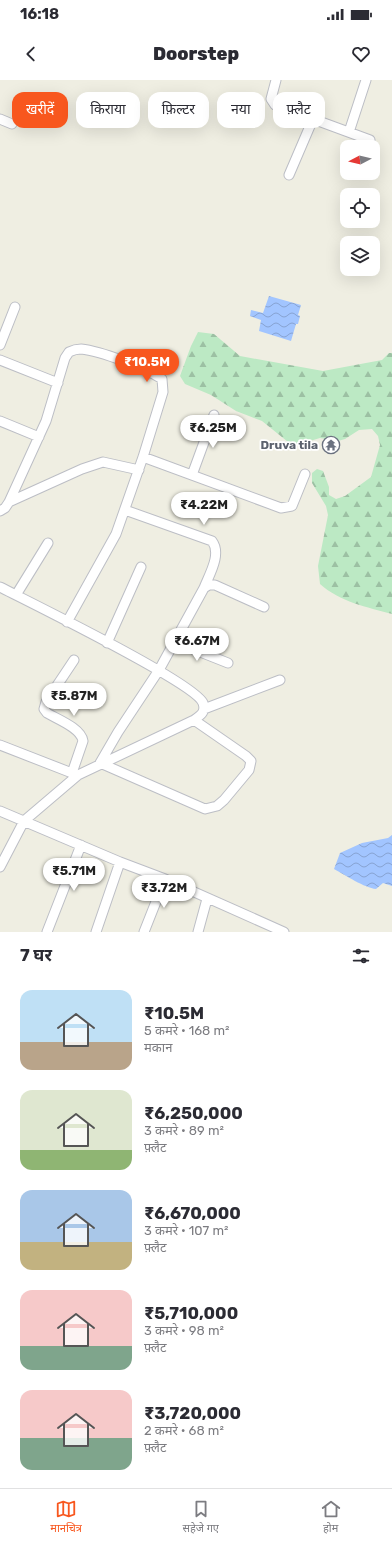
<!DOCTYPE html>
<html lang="hi">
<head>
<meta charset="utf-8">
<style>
	:root { --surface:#fff; --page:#f7f7f7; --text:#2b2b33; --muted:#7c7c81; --line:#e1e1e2; --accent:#f8571e }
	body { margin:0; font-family:Rubik,"Noto Sans Devanagari",sans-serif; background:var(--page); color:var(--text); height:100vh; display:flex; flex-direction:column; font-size:15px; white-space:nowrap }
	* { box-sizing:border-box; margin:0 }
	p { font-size:13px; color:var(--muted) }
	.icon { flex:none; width:22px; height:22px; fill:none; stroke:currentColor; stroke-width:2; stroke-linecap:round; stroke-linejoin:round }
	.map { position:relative; height:852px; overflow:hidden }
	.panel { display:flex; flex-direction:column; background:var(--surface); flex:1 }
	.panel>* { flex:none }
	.guide { position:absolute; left:12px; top:12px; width:368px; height:36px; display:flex; gap:8px }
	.needle { width:26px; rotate:263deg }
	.tools { position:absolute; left:340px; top:60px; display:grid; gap:8px }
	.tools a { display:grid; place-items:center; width:40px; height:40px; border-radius:8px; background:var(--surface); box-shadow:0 4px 16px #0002; font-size:20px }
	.price { position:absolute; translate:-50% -34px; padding:0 9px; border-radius:14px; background:#fff; color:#222; font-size:13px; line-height:26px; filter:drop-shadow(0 1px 2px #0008) }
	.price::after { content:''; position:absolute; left:50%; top:24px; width:12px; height:9px; margin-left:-6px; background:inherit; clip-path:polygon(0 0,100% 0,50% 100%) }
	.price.current { background:var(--accent); color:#fff }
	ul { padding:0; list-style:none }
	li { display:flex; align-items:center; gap:12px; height:100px; padding:0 20px }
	li span { display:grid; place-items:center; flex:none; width:112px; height:80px; border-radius:12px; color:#555 }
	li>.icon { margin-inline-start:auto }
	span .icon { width:48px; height:48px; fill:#fffc; stroke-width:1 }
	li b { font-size:17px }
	h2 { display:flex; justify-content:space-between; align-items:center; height:48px; padding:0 20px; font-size:17px }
	.tag { padding:0 14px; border-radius:12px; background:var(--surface); box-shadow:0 4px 16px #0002; font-size:14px; line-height:36px }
	.tag.current { background:var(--accent); color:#fff }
	.status { display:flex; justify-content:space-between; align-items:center; height:28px; padding:0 20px; background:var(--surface); direction:ltr }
	.status svg { height:11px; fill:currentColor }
	header { display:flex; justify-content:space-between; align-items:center; height:52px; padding:0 20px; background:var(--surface); font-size:18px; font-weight:800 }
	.tab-bar { display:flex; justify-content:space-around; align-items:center; height:56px; border-top:1px solid var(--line); background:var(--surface); font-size:11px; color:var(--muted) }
	.tab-bar a { display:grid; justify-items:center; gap:2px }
	.tab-bar .current { color:var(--accent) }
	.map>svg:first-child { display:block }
	.forest { fill:url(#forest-firs) }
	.water { fill:url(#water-waves) }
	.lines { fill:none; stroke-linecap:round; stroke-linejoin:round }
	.minor-casing { stroke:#bcbec5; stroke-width:11 }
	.minor { stroke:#fff; stroke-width:9 }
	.labels { text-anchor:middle; stroke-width:3.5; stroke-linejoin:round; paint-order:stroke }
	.worship-label { font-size:12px; font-weight:bold; fill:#5b616d; stroke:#fff; text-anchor:end }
</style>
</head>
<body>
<div class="status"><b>16:18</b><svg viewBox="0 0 49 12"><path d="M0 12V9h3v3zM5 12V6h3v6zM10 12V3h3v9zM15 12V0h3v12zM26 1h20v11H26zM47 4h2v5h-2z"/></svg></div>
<header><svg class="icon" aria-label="back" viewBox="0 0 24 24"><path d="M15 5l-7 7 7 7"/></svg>Doorstep<svg class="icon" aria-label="heart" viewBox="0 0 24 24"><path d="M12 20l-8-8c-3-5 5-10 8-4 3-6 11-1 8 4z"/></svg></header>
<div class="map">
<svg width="392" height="852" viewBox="0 0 392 852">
	<defs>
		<pattern id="forest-firs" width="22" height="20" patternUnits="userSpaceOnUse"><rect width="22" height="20" fill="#bce9c4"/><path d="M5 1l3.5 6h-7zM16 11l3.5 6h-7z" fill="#9cc0a3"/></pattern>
		<pattern id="water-waves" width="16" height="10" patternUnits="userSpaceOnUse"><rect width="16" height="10" fill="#a2c5ff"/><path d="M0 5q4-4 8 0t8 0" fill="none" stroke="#87a3d2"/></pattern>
	</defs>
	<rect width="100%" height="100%" fill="#efeee2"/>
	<!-- forest -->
	<path class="forest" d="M198,252L214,254L240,276L323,291L382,280L389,273H392V534C367,527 340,522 320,504L318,486L328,435L326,426L312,403V393L317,389L323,391L329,407V415L336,419L345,416L371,397L380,365L378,356L372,349L359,350L345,359L338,361L320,358L293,366L262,341L236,331L211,315L185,304L180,296L191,266Z"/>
	<!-- water -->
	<path class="water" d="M269,216L301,225L298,235L300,236L298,244H296L291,261L259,251L261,240L250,236L251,230L263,233Z
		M392,755V806L383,803L376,809C365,808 345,795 334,789L340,773L362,763L388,758Z"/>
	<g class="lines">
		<defs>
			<path id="minor" d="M276,0L271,19L275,25L370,60
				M0,39L12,44
				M349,52L366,0
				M289,95L313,39
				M0,265L15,227
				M0,280L58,303
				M0,341L39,357
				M143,377L281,428L292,426L305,394
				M192,395L214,335
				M9,422L82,389L103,382L139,390
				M125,430L212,461C222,474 209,495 204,508
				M0,431L5,428L9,422L46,341L65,278L69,272C73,270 76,269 81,269C101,271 145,288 162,299L163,312L143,377L116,454L67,542
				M0,507C29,522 195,603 203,623C206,632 201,635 194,640L78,695L24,741L0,787
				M16,515L48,463
				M175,562L228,583
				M107,563L141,487
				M204,629L280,600
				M194,640L246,676L251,681L249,690L224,720L217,726L205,729L100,683L118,652L159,590L204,508L209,505H215L264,527
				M0,665L77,695
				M72,693L83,661C81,648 57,639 47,633L44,629L46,622L74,580
				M0,731L120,782L165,799L284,852
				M47,852L81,765
				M96,852L120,782
				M144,852L165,799
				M198,852L207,819"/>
		</defs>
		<!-- minor casing -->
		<use href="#minor" class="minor-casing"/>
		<!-- minor -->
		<use href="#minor" class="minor"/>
	</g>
	<!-- icons -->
	<defs>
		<symbol id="temple-ring" viewBox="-11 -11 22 22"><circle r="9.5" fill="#fff" stroke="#6b7280" stroke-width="1.5"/><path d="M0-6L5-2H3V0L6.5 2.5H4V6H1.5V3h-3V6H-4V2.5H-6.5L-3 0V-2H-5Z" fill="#6b7280"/></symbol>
	</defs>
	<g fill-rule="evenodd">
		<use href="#temple-ring" x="321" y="355" width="20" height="20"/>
	</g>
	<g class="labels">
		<!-- worship labels -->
		<g class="worship-label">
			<text x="318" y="369">Druva tila</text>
		</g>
	</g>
</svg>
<div class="tools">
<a><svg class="needle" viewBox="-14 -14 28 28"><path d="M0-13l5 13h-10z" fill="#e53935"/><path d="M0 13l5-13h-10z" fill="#7c7c81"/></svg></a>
<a><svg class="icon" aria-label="locate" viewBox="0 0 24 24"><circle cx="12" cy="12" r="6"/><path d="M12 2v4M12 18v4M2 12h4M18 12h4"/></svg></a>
<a><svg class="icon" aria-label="layers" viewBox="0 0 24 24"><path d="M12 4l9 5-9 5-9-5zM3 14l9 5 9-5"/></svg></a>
</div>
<b class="price current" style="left:147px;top:303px">₹10.5M</b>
<b class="price" style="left:213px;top:369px">₹6.25M</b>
<b class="price" style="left:204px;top:446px">₹4.22M</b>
<b class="price" style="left:197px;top:582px">₹6.67M</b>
<b class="price" style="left:74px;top:637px">₹5.87M</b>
<b class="price" style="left:74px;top:812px">₹5.71M</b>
<b class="price" style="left:164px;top:829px">₹3.72M</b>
<div class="guide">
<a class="tag current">खरीदें</a>
<a class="tag">किराया</a>
<a class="tag">फ़िल्टर</a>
<a class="tag">नया</a>
<a class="tag">फ़्लैट</a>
</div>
</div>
<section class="panel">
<h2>7 घर<svg class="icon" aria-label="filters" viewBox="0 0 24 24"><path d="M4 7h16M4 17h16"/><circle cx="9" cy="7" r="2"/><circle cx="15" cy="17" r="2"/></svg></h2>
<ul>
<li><span style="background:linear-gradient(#bfe0f5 65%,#b9a48a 0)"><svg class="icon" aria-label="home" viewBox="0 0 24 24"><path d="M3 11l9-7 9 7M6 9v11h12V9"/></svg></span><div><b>₹10.5M</b><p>5 कमरे · 168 m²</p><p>मकान</p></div></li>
<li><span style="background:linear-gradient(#dfe7d0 75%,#8fb573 0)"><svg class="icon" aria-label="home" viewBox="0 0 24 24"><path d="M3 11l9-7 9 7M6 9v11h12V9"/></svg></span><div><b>₹6,250,000</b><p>3 कमरे · 89 m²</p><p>फ़्लैट</p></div></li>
<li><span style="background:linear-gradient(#a9c7e8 65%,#c2b280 0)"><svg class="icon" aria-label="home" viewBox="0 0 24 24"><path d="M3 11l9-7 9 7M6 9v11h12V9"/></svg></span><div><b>₹6,670,000</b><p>3 कमरे · 107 m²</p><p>फ़्लैट</p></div></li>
<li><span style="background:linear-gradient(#f6c9c9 70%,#7fa58c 0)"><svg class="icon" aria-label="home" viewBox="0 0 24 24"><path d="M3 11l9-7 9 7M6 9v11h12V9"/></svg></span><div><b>₹5,710,000</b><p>3 कमरे · 98 m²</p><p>फ़्लैट</p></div></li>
<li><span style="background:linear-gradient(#f6c9c9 60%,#7fa58c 0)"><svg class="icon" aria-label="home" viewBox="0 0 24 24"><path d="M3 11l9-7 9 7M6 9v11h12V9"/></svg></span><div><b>₹3,720,000</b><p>2 कमरे · 68 m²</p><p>फ़्लैट</p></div></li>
</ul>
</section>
<nav class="tab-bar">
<a class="current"><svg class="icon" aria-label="map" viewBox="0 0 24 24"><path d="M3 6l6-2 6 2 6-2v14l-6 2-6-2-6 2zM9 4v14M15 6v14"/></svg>मानचित्र</a>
<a><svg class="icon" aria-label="saved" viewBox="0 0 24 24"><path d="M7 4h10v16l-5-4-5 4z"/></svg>सहेजे गए</a>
<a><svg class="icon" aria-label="home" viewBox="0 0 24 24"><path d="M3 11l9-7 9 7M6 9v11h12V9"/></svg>होम</a>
</nav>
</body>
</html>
